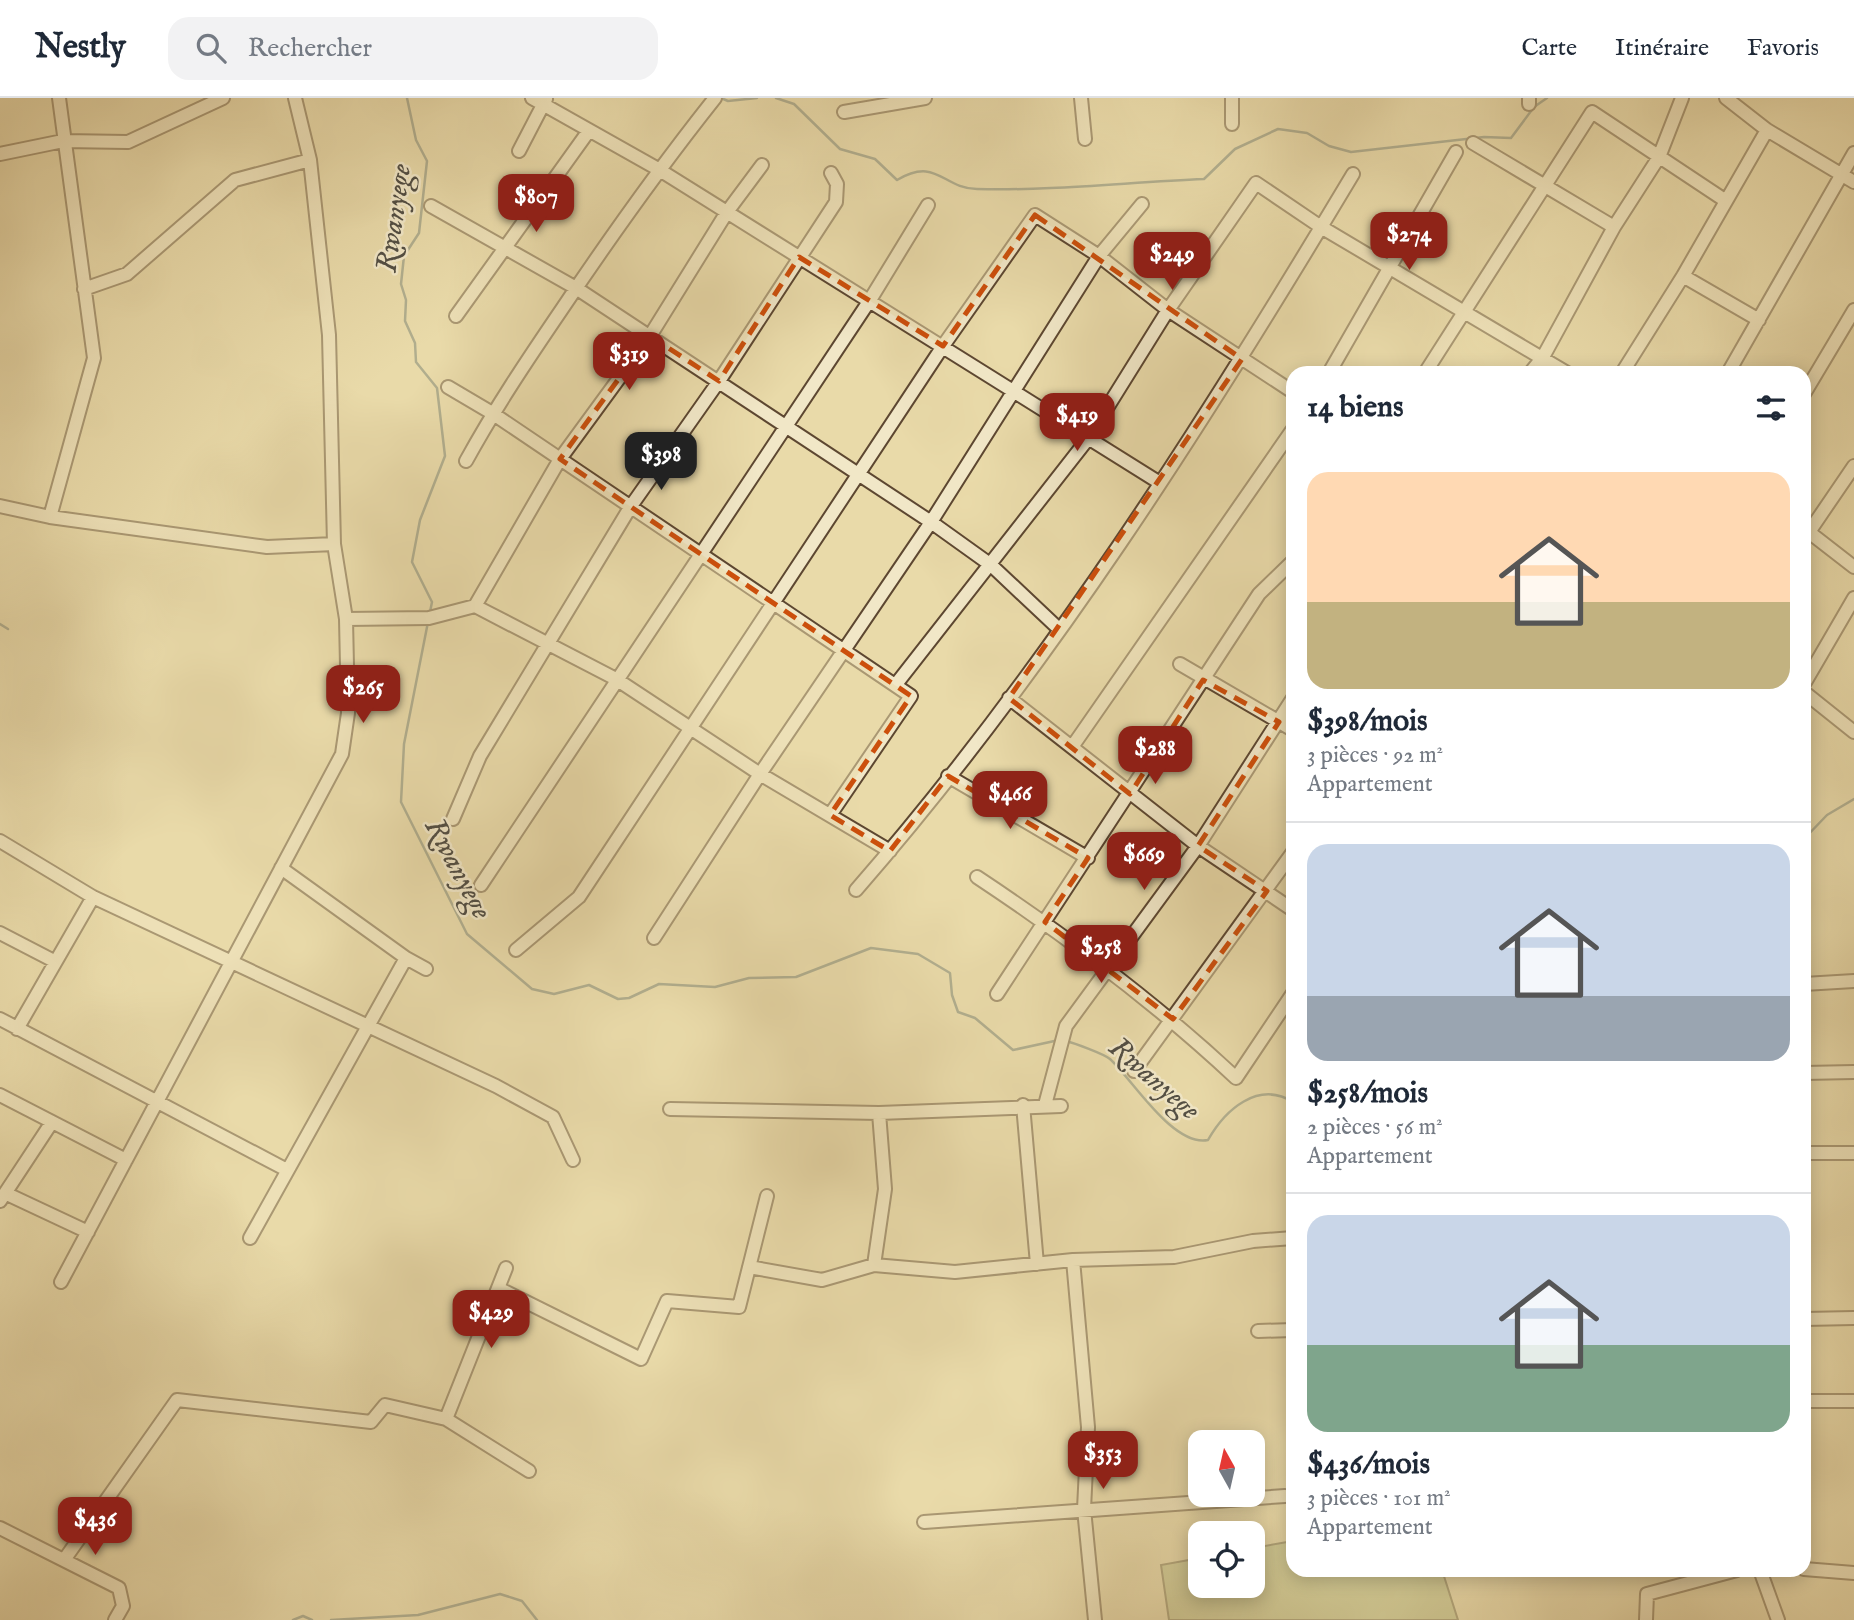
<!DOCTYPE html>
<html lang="fr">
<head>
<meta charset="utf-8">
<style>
	:root { --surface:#fff; --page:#f2f2f3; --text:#1f2937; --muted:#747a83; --line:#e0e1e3; --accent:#8f2418 }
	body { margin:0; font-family:"IM FELL English",serif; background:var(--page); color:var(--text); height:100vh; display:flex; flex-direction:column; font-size:26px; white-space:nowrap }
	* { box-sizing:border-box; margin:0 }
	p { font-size:23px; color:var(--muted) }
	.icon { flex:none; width:38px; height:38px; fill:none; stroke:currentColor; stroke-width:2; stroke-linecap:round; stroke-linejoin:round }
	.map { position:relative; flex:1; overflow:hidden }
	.sheet { position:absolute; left:1286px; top:268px; width:525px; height:1211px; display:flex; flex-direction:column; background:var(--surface); border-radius:21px; box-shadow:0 4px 18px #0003 }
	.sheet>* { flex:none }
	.needle { width:46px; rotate:352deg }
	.tools { position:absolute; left:1188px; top:1332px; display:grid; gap:14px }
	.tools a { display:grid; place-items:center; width:77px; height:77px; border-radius:14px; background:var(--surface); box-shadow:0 4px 18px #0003; font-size:35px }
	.price { position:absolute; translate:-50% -60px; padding:0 16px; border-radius:14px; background:var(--accent); color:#fff; font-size:23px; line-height:46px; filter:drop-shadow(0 2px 4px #0008) }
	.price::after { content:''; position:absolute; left:50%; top:42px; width:21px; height:16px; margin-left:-10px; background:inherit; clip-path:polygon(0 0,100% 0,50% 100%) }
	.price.active { background:#222; color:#fff }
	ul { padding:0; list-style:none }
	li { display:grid; align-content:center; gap:14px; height:371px; padding:0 21px }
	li+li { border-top:2px solid var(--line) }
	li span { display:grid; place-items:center; height:217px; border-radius:21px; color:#555 }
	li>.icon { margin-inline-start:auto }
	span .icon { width:126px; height:126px; fill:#fffc; stroke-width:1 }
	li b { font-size:30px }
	h2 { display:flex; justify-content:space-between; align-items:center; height:84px; padding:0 21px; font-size:30px }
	header { display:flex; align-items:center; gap:42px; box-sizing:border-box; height:98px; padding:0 35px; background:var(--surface); border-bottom:2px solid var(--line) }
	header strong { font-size:33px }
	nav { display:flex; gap:38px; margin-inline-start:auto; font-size:24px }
	.search { width:490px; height:63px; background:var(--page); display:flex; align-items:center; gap:18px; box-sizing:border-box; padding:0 24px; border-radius:21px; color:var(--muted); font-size:26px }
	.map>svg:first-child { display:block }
	.green { fill:#bbbe85; stroke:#746a47; stroke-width:2 }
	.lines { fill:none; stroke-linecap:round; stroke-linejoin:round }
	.stream { stroke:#6e786e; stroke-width:2.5 }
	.minor-casing { stroke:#5d4731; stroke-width:16 }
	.minor { stroke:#f1e7c7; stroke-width:12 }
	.marked { fill:none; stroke:#cc4f0c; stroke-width:5; stroke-dasharray:14 9; stroke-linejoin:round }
	.labels { text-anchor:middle; stroke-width:5; stroke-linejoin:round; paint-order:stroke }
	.water-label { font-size:30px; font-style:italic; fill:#534f44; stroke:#f1e7c7 }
</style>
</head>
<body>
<header>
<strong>Nestly</strong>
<div class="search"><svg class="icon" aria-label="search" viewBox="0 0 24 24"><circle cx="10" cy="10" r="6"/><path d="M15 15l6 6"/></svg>Rechercher</div>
<nav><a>Carte</a><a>Itinéraire</a><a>Favoris</a></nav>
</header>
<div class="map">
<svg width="1854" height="1522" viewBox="0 0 1854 1522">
	<rect width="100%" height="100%" fill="#e9daa9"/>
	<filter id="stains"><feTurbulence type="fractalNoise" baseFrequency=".00286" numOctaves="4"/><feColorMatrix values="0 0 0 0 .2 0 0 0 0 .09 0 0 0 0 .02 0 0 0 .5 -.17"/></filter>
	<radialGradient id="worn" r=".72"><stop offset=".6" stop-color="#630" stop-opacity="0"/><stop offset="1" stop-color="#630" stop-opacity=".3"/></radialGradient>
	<!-- green -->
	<path class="green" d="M1293,1443V1472H1442L1458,1522H1169L1161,1467L1200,1460V1488H1253V1450Z"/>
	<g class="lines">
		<!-- stream -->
		<path class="stream" d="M407,0L416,42L427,63L419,135L404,158L401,186L406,202L405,223L415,245L416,264L437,290L445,358L420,422L412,464L432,504L430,514
			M721,0L728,3L757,0
			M776,0L794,6L840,51L875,61L897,82C937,58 943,91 977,91C1052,93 1129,84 1204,81L1235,51L1278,31L1307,35L1329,48L1351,54L1484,39L1511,40L1534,9L1547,0
			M428,524L404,646L401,704L467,836L532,891L554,896L589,887L618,901L629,900L659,886L715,889L749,880L796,879L871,850L918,856L950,875L952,897L958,914L975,920L1013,952L1059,942
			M0,526L8,531
			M1804,741L1827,717L1854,701
			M1066,943C1074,945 1104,956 1110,961C1133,982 1173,1049 1208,1042C1225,1012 1258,982 1293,1004
			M293,1522L303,1518L312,1522
			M331,1522L418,1517L500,1496L522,1503L537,1522"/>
		<defs>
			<path id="minor" d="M532,0L658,71L1160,385
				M1081,0L1085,41
				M1529,0V6
				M1726,0L1767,32L1854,84
				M844,14L925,0
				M1232,26V0
				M1473,45L1614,129
				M519,53L546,1
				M0,56L63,43L128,44L223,0
				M431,108L576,190L931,424L991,467L1060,532
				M1683,178L1759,222
				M84,191L127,176L235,82L310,62
				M456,218L588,34
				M1329,275L1456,54
				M1425,275L1592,14L1726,103
				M1530,275L1543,259L1614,129L1659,59L1682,0
				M1622,275L1683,178L1767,32
				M1728,275L1854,55
				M448,289L492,315L911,598L830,717
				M1804,296L1854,212
				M466,363C495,310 528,261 562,211C611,138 661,68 715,0
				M0,408L50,419L267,449L334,446
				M50,419L94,260L59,0
				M1805,431L1854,469
				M1809,434L1854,368
				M475,508L560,361L650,238L727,114L762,67
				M346,521L429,520L475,508L616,581L760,676L890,753
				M1180,566L1293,632
				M897,585L1087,342L1168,212L1256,85L1321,129L1567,275
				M1804,586L1854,500
				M1804,594L1854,634
				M1009,600L1198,748L1293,812
				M1072,649L1293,331
				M948,678L1088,760
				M453,721L480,658L631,408L719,283L836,104L837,86L831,75
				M0,743L93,799L496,988L553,1019L573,1062
				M281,770L406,860L426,871
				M977,779C1069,840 1156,905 1236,980L1293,895
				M481,787L870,202L928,107
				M856,792C1047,573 1204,325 1353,76
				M0,835L54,863
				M654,840L760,676L931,424L1099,158L1142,106
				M516,852L579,799L943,248L1035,117L1099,158L1168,212L1293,294
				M1804,886L1854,883
				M997,896L1259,496L1293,463
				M0,921L287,1072
				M17,931L93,799
				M1134,973L1293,754
				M1804,975L1854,974
				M0,997L126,1062
				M1023,1007L1037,1166
				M1045,1007L1066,928L1198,748L1293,600
				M670,1011L879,1015L1061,1008
				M1804,1055H1854
				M7,1096L88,1134
				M0,1103L52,1024
				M250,1140L406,860
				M1073,1162L1088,1329L1084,1411L1095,1522
				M874,1167L885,1091L879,1015
				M749,1169L822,1182L874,1167L955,1174L1073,1162L1174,1159L1253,1143L1293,1140
				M61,1184L342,656L348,615L346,521L334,446L329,237L310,62L295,0
				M498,1190L641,1261L667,1203L739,1209L767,1098
				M1804,1221L1854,1220
				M1258,1233L1293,1232
				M1804,1303H1854
				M446,1321L506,1170
				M924,1424L1285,1398
				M0,1430L119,1490L123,1508L115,1522
				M64,1462L177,1302L371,1324L385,1307L446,1321L529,1373
				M1804,1471L1854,1475
				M1760,1472L1778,1522
				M1646,1522L1647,1496L1737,1472"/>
		</defs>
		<!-- minor casing -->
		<use href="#minor" class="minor-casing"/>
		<!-- minor -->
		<use href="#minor" class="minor"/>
	</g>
	<!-- marked area -->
	<path d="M0 0H1854V1522H0ZM1035,117L1242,261L1009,600L1130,696L1203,582L1279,624L1198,748L1267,793L1173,921L1045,824L1088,760L948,678L890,753L830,717L911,598L560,361L650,238L719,283L799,159L943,248Z" fill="#e9daa9" fill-opacity=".55" fill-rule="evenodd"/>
	<path class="marked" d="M1035,117L1242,261L1009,600L1130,696L1203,582L1279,624L1198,748L1267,793L1173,921L1045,824L1088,760L948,678L890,753L830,717L911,598L560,361L650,238L719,283L799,159L943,248Z"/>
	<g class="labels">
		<!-- water labels -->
		<g class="water-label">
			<text transform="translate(393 120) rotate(-82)" y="10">Rwanyege</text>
			<text transform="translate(459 770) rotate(62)" y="10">Rwanyege</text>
			<text transform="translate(1155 980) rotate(41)" y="10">Rwanyege</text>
		</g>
	</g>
	<rect width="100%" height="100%" filter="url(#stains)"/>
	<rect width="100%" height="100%" fill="url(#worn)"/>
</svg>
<div class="tools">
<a><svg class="needle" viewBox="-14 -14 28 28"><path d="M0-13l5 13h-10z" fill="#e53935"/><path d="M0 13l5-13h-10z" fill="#747a83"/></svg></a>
<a><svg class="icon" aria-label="locate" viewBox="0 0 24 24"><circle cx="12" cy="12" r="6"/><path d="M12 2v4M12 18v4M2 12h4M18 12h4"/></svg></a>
</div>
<b class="price" style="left:536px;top:136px">$807</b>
<b class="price" style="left:1409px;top:174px">$274</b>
<b class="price" style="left:1172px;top:194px">$249</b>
<b class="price" style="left:629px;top:294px">$319</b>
<b class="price" style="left:1077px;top:355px">$419</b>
<b class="price active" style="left:661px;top:394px">$398</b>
<b class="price" style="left:363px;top:627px">$265</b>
<b class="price" style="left:1155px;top:688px">$288</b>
<b class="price" style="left:1010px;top:733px">$466</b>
<b class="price" style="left:1144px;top:794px">$669</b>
<b class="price" style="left:1101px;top:887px">$258</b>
<b class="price" style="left:491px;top:1252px">$429</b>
<b class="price" style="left:1103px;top:1393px">$353</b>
<b class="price" style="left:95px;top:1459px">$436</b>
<section class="sheet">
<h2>14 biens<svg class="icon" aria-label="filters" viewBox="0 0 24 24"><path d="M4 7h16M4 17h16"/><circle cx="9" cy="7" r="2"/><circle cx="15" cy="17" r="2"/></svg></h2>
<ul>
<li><span style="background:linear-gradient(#ffd9b3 60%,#c2b280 0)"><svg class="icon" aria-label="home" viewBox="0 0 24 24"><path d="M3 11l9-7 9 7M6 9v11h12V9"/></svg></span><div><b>$398/mois</b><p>3 pièces · 92 m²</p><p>Appartement</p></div></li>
<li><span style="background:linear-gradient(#c9d6e8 70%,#9aa5b1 0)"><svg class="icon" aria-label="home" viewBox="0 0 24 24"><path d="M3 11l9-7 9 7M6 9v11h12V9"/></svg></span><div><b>$258/mois</b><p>2 pièces · 56 m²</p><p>Appartement</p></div></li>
<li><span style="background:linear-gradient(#c9d6e8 60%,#7fa58c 0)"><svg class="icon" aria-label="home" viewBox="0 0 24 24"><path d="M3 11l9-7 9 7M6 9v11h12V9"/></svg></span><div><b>$436/mois</b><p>3 pièces · 101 m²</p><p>Appartement</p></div></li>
</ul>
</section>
</div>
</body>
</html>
